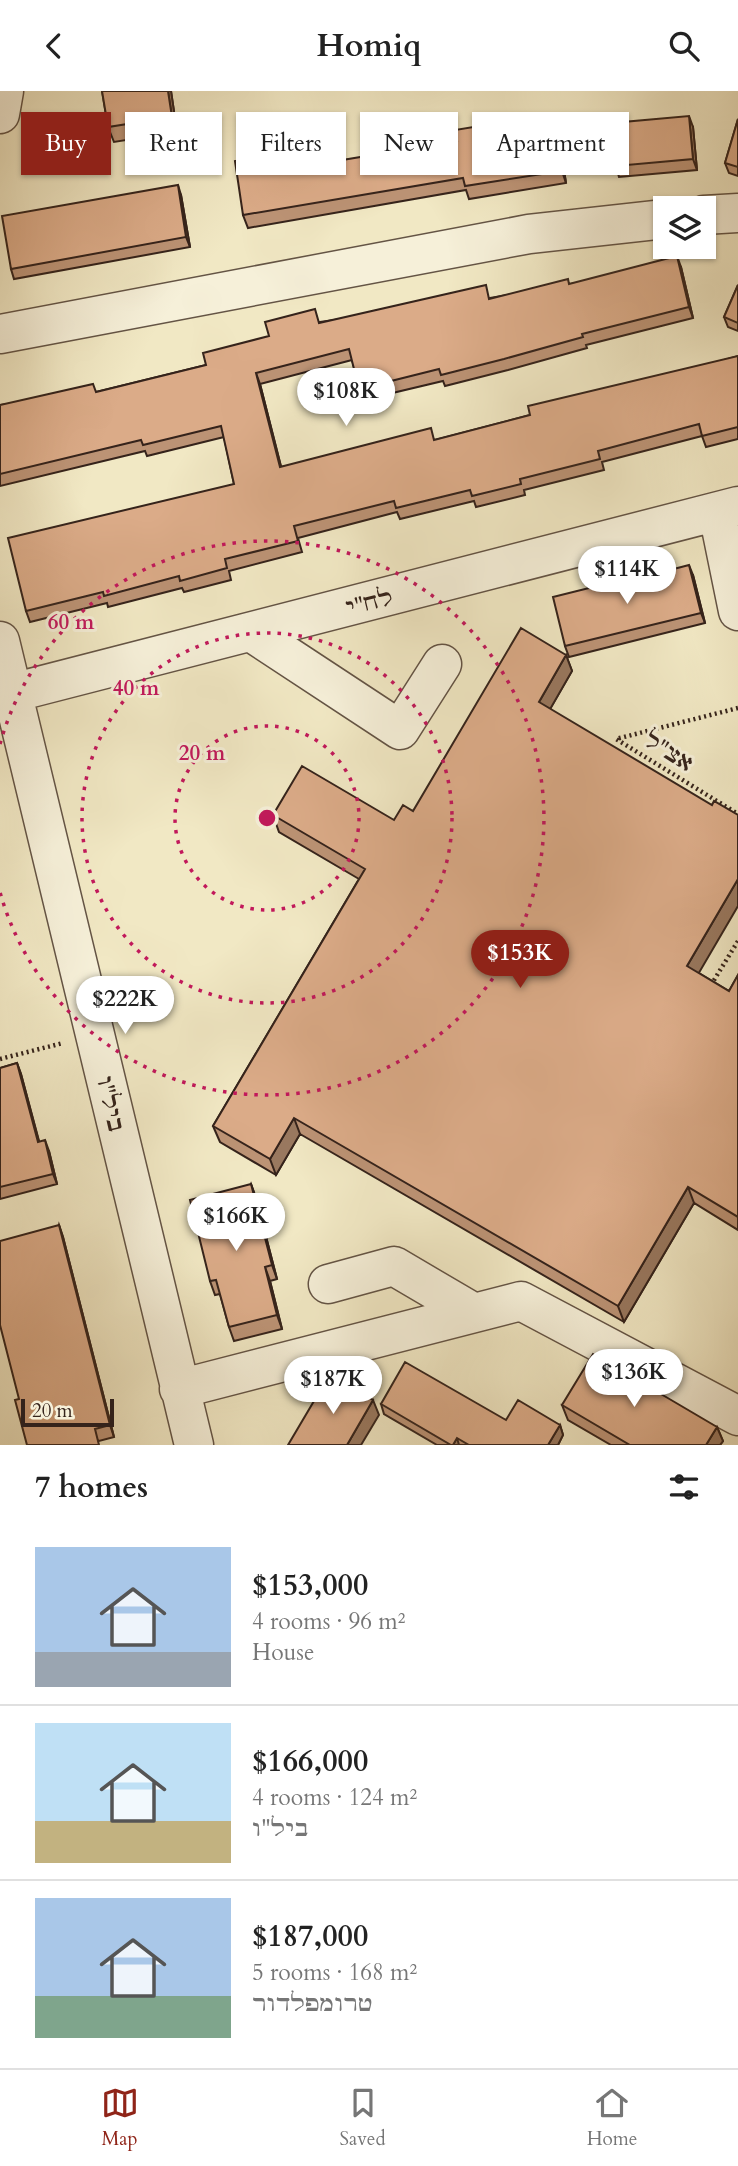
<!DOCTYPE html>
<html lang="en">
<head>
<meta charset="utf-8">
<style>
	:root { --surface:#fff; --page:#f6f6f6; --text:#222; --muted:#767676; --line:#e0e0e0; --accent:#8f2418 }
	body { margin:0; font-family:Cardo,"Frank Ruhl Libre",serif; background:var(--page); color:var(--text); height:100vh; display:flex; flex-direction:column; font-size:26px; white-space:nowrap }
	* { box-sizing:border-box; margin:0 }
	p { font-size:23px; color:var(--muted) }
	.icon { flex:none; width:38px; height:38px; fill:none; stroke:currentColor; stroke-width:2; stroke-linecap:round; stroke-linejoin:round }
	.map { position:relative; height:1354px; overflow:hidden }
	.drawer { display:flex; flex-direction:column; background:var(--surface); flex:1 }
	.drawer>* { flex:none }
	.top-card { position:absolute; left:21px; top:21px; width:696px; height:63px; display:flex; gap:14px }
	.fabs { position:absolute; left:653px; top:105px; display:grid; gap:14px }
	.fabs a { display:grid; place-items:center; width:63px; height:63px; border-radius:0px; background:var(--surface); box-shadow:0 2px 5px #0004; font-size:35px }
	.scale { position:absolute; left:21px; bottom:18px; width:93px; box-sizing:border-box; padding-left:7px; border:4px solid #35231b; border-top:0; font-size:19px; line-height:24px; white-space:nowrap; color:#35231b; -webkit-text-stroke:5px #f6f0d9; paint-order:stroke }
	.price { position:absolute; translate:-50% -60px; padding:0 16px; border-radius:24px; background:#fff; color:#222; font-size:23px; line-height:46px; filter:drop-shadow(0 2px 4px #0008) }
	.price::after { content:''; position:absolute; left:50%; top:42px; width:21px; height:16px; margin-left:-10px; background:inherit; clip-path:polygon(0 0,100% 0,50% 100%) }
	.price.active { background:var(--accent); color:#fff }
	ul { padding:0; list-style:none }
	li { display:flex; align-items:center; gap:21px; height:175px; padding:0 35px }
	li+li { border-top:2px solid var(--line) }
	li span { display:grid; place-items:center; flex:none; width:196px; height:140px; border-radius:0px; color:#555 }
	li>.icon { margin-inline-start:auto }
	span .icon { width:84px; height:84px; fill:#fffc; stroke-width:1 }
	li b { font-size:30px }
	h2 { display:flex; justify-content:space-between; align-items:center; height:84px; padding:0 35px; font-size:30px }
	.pill { padding:0 24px; border-radius:0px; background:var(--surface); box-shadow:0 2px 5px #0004; font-size:24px; line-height:63px }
	.pill.active { background:var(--accent); color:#fff }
	header { display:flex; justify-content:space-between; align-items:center; height:91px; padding:0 35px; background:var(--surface); font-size:32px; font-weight:800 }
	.tabs { display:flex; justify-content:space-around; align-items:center; height:98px; border-top:2px solid var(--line); background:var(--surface); font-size:19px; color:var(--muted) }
	.tabs a { display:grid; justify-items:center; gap:4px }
	.tabs .active { color:var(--accent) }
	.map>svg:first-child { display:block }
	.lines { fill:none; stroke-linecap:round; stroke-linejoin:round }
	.minor-casing { stroke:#645445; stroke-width:41 }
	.path { stroke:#35231b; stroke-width:4.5; stroke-dasharray:2 3.5; stroke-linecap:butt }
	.minor { stroke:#f6f0d9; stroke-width:38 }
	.wall { fill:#bc9375; stroke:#35231b; stroke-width:2 }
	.shaded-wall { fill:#99785f; stroke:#35231b; stroke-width:2 }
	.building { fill:#dbab88; stroke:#35231b; stroke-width:2 }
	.ring { fill:none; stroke:#c2185b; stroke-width:3.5; stroke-dasharray:3.5 7 }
	.labels { text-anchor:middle; stroke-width:6; stroke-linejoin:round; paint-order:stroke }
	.street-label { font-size:23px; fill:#35231b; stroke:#f6f0d9 }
	.centre { fill:#c2185b; stroke:#f6f0d9; stroke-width:3.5 }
	.ring-label { font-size:21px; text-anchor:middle; font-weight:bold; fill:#c2185b; stroke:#f6f0d9; stroke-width:6; stroke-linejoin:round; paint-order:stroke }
</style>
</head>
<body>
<header><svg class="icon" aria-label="back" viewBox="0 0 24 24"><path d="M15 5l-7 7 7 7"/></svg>Homiq<svg class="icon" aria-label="search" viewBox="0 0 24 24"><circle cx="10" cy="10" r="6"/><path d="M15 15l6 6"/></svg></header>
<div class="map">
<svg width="738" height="1354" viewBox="0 0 738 1354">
	<rect width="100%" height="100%" fill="#f1e8c4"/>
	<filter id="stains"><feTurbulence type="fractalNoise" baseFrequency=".00286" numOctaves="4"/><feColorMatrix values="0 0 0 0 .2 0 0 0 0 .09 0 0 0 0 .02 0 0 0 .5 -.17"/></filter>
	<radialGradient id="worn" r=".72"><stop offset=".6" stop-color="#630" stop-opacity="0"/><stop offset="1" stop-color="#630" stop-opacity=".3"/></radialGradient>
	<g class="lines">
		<defs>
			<path id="minor" d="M0,23L4,0
				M704,124L738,122
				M0,243L529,143L665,128
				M718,422L738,520
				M251,541L400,639L442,573
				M0,550L194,1354
				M0,605L738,415
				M328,1193L394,1175L474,1222
				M179,1298L521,1210L738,1325"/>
		</defs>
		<!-- minor casing -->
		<use href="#minor" class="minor-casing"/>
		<!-- path -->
		<path class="path" d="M738,617L616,648L738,723
			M711,894L738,850
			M0,968L63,952"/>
		<!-- minor -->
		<use href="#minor" class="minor"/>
	</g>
	<!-- wall -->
	<path class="wall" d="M102,0H171L177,41L114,51L108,36Z
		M738,28V85L729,82L725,72Z
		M557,35L566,92L469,108L466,99L248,137L243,124L302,72L303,76Z
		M693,36L697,79L619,86L616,75Z
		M181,104L190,156L14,188L11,178Z
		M681,176L693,227L586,254L587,257L508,279L445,295L443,290L363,309L352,269L260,293L281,376L435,349L530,324L738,265V348L706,356L702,345L602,371L604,379L524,399L525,404L476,416L474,410L400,428L397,421L298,447L302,461L229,480L231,489L184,501L182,497L108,516L107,512L30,531L26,520L234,393L224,346L147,365L145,360L0,395V314L96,301L206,274L320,231L490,207L570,193Z
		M738,194V240L728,236L724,226Z
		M693,484L705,532L569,566L565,555L598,497Z
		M566,564L572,580L550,618L699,882L729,900L738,884V1139L694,1112L624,1231L300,1043L276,1084L220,1051L213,1035L359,788L279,741L273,724L394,729L413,720Z
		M17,972L21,983L39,1051L49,1060L57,1093L0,1108V977Z
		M251,1093L256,1107L277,1188L270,1190L282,1238L234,1250L229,1236L220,1203L215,1204L210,1190Z
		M59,1134L63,1146L114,1346L99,1350L19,1308Z
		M381,1313L506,1329L560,1334L563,1344L558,1354H437L384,1323Z
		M562,1314L717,1336L723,1350L720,1354H611L568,1329Z"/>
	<!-- shaded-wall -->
	<path class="shaded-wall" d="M168,0H171L177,41L172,26Z
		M553,23L557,35L566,92L562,80Z
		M689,25L693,36L697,79L693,68Z
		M178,94L181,104L190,156L186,146Z
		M677,165L681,176L693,227L689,216Z
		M256,282L260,293L284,387L280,376Z
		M689,474L693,484L705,532L701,522Z
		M566,564L572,580L545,627L539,611Z
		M738,788V815L693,892L687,875Z
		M17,972L21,983L42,1061L38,1051Z
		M294,1027L300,1043L276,1084L270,1068Z
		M45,1049L49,1060L57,1093L53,1083Z
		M251,1093L256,1107L277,1188L272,1174Z
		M688,1096L694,1112L624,1231L618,1215Z
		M59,1134L63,1146L114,1346L110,1334Z
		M265,1176L270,1190L282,1238L277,1224Z
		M373,1309L379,1324L361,1354H347Z
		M560,1334L563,1344L558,1354H548Z
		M717,1336L723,1350L720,1354H706Z
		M457,1347L459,1354H453Z"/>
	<!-- building -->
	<path class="building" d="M102,0H168L172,26L108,36Z
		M553,23L562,80L465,95L463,87L243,124L235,70L298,60L300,76L457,50L455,39Z
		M689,25L693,68L616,75L612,32Z
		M738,28V76L725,72Z
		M178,94L186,146L11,178L2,125Z
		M677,165L689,216L582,243L583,246L504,268L441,284L439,278L359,298L349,258L256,282L280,376L431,337L434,349L530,324L528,315L738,265V336L702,345L699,333L598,360L600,368L520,388L521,393L472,405L470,399L396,417L394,410L294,435L298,450L225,468L227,477L180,490L179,485L104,505L103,501L26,520L8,447L234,393L221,335L143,354L141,349L0,383V314L93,293L96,301L206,274L203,262L269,245L265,231L315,218L319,232L486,194L489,208L568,188L569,193Z
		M738,194V232L724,226Z
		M689,474L701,522L565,555L553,506L597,495V498Z
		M521,537L566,564L539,611L712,714L714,710L738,724V788L687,875L729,900L738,884V1126L688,1096L618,1215L294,1027L270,1068L213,1035L365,778L273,724L302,675L394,729L403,714L413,720Z
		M17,972L38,1051L45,1049L53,1083L0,1096V977Z
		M251,1093L272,1174L265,1176L277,1224L229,1236L216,1189L210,1190L190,1109Z
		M59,1134L110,1334L95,1338L99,1354H27L15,1309L19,1308L0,1234V1150Z
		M593,1263L717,1336L706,1354H630L562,1314Z
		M405,1271L506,1329L518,1309L560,1334L548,1354H469L457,1347L453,1354H451L381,1313Z
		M330,1283L373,1309L347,1354H288Z"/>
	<!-- distance rings -->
	<g class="ring">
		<circle cx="267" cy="727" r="92"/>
		<circle cx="267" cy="727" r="185"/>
		<path d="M0 653A277 277 0 1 1 0 801"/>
	</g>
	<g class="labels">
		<!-- street labels -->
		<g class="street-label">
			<text transform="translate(369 511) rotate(-14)" y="8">לח"י</text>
			<text transform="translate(669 660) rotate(32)" y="8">אצ"ל</text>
			<text transform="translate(111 1013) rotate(77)" y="8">ביל"ו</text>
		</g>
	</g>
	<circle cx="267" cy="727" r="10" class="centre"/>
	<g class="ring-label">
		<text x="71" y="538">60 m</text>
		<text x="136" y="604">40 m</text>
		<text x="202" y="669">20 m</text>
	</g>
	<rect width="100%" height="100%" filter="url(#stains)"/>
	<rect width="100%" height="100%" fill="url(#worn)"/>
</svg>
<div class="fabs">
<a><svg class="icon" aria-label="layers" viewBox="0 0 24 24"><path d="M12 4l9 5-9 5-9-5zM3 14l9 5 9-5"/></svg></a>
</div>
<div class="scale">20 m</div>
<b class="price" style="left:346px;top:337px">$108K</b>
<b class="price" style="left:627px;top:515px">$114K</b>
<b class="price active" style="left:520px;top:899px">$153K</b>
<b class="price" style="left:125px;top:945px">$222K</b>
<b class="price" style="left:236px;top:1162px">$166K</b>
<b class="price" style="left:634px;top:1318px">$136K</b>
<b class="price" style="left:333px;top:1325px">$187K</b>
<div class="top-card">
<a class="pill active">Buy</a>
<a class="pill">Rent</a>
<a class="pill">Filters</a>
<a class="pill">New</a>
<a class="pill">Apartment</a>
</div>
</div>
<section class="drawer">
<h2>7 homes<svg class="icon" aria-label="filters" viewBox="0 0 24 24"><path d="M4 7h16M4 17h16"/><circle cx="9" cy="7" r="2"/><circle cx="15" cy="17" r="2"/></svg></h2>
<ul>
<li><span style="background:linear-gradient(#a9c7e8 75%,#9aa5b1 0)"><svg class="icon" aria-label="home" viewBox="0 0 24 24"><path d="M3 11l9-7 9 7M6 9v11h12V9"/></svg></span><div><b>$153,000</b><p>4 rooms · 96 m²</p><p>House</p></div></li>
<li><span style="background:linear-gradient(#bfe0f5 70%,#c2b280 0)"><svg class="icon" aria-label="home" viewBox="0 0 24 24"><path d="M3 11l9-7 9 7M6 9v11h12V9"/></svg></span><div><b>$166,000</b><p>4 rooms · 124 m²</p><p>ביל&quot;ו</p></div></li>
<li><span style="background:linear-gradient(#a9c7e8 70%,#7fa58c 0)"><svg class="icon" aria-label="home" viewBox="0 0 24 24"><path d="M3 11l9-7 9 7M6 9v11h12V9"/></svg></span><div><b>$187,000</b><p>5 rooms · 168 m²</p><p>טרומפלדור</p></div></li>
</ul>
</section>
<nav class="tabs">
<a class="active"><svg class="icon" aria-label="map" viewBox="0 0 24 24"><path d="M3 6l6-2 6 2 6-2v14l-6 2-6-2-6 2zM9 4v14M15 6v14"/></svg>Map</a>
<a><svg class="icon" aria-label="saved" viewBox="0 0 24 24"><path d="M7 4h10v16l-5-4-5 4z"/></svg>Saved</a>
<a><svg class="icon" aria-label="home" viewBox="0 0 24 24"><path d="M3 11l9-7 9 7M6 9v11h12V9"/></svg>Home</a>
</nav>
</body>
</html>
